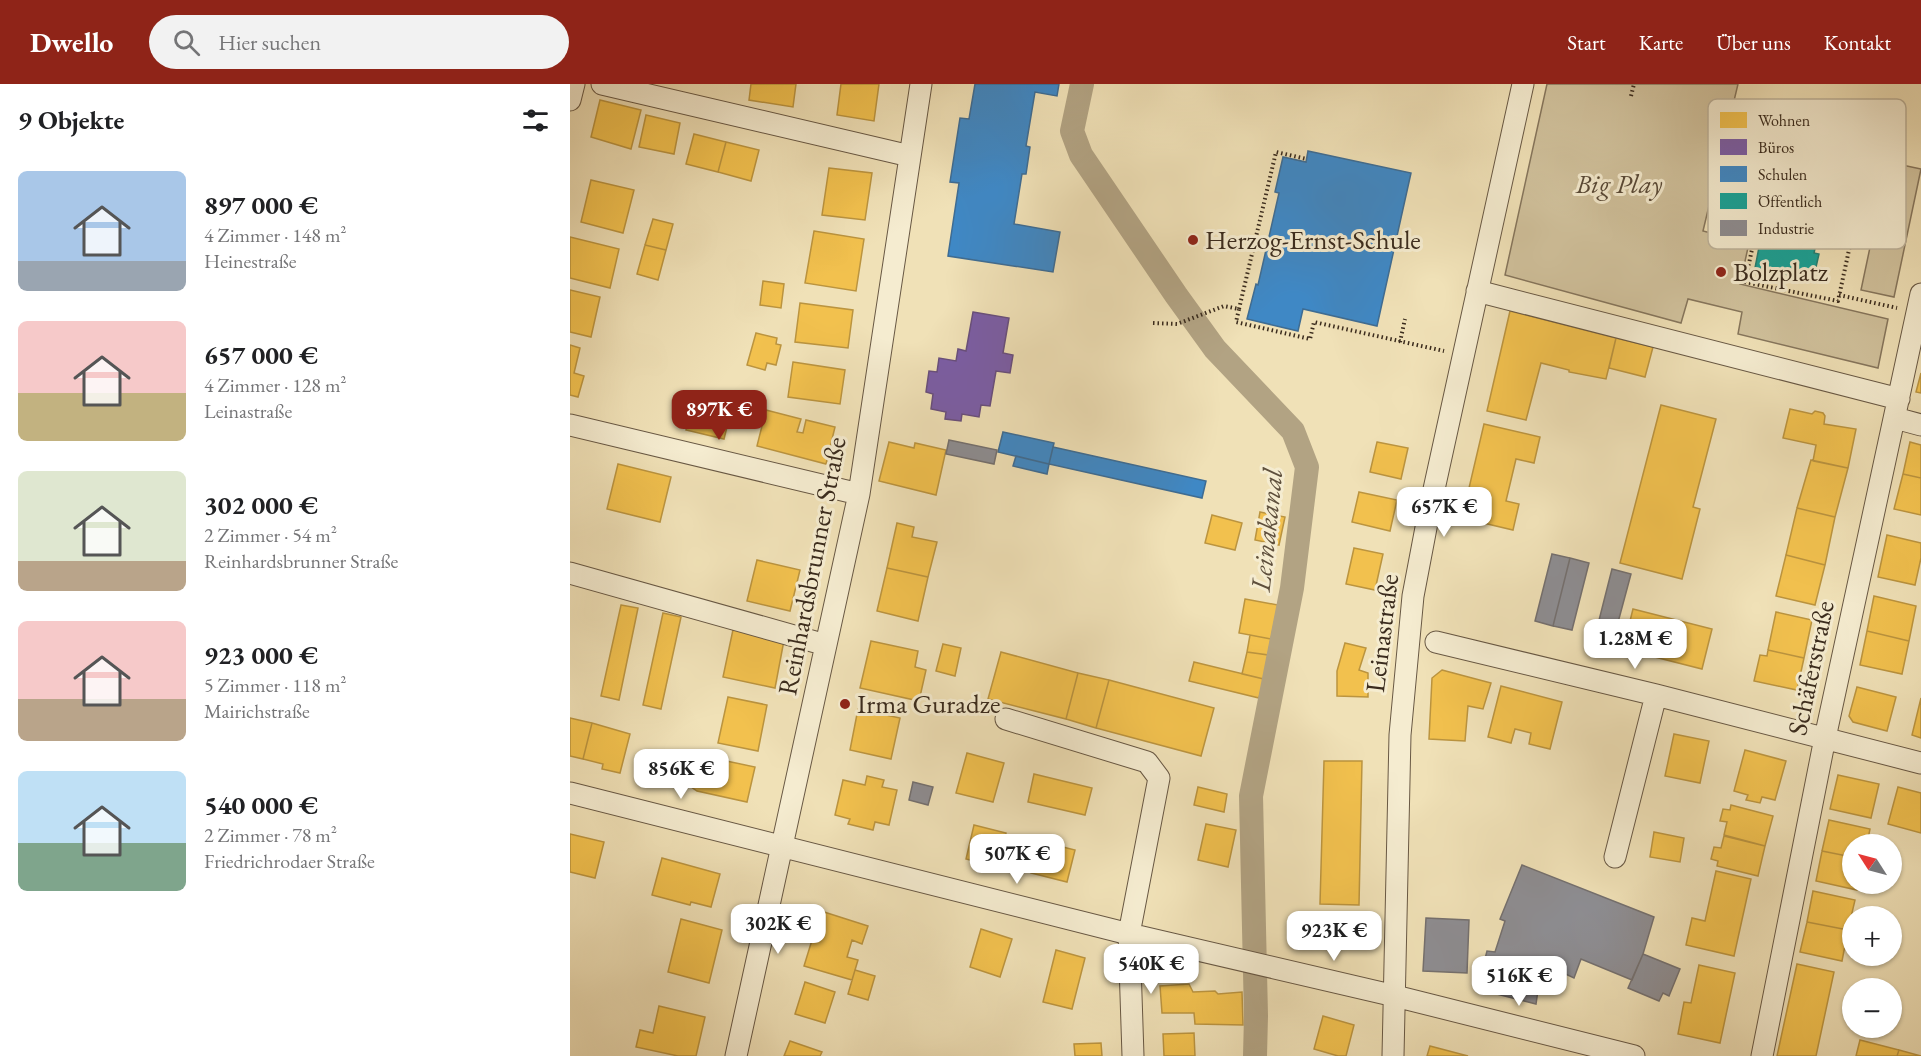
<!DOCTYPE html>
<html lang="de">
<head>
<meta charset="utf-8">
<style>
	:root { --surface:#fff; --page:#f2f2f2; --text:#202124; --muted:#757577; --accent:#8f2418 }
	body { margin:0; font-family:"EB Garamond",serif; background:var(--page); color:var(--text); height:100vh; display:flex; flex-direction:column; font-size:22px; white-space:nowrap }
	* { box-sizing:border-box; margin:0 }
	p { font-size:20px; color:var(--muted) }
	.icon { flex:none; width:33px; height:33px; fill:none; stroke:currentColor; stroke-width:2; stroke-linecap:round; stroke-linejoin:round }
	.map { position:relative; flex:1; overflow:hidden }
	.panel { display:flex; flex-direction:column; background:var(--surface); width:570px }
	.panel>* { flex:none }
	.needle { width:39px; rotate:306deg }
	.controls { position:absolute; left:1272px; top:750px; display:grid; gap:12px }
	.controls a { display:grid; place-items:center; width:60px; height:60px; border-radius:50%; background:var(--surface); box-shadow:0 2px 4px #0004; font-size:30px }
	.price { position:absolute; translate:-50% -51px; padding:0 14px; border-radius:12px; background:#fff; color:#222; font-size:20px; line-height:39px; filter:drop-shadow(0 2px 3px #0008) }
	.price::after { content:''; position:absolute; left:50%; top:36px; width:18px; height:14px; margin-left:-9px; background:inherit; clip-path:polygon(0 0,100% 0,50% 100%) }
	.price.on { background:var(--accent); color:#fff }
	ul { padding:0; list-style:none }
	li { display:flex; align-items:center; gap:18px; height:150px; padding:0 18px }
	li span { display:grid; place-items:center; flex:none; width:168px; height:120px; border-radius:9px; color:#555 }
	li>.icon { margin-inline-start:auto }
	span .icon { width:72px; height:72px; fill:#fffc; stroke-width:1 }
	li b { font-size:26px }
	h2 { display:flex; justify-content:space-between; align-items:center; height:72px; padding:0 18px; font-size:26px }
	header { display:flex; align-items:center; gap:36px; box-sizing:border-box; height:84px; padding:0 30px; background:var(--accent); color:#fff }
	header strong { font-size:28px }
	nav { display:flex; gap:33px; margin-inline-start:auto; font-size:21px }
	.search { width:420px; height:54px; background:var(--page); display:flex; align-items:center; gap:15px; box-sizing:border-box; padding:0 21px; border-radius:33px; color:var(--muted); font-size:22px }
	main { display:flex; flex:1; min-height:0 }
	.map>svg:first-child { display:block }
	.green { fill:#d1c29d; stroke:#86765d; stroke-width:1.5 }
	.homes { fill:#f2c14e; stroke:#bb943f; stroke-width:1.5 }
	.offices { fill:#7b5ea7; stroke:#684f7e; stroke-width:1.5 }
	.schools { fill:#3f88c5; stroke:#3e6c93; stroke-width:1.5 }
	.public { fill:#17a398; stroke:#227f73; stroke-width:1.5 }
	.industry { fill:#8d8d92; stroke:#74706f; stroke-width:1.5 }
	.lines { fill:none; stroke-linecap:round; stroke-linejoin:round }
	.canal { stroke:#b2a383; stroke-width:24 }
	.minor-casing { stroke:#685844; stroke-width:23 }
	.path { stroke:#3a2b1d; stroke-width:4; stroke-dasharray:1.5 3; stroke-linecap:butt }
	.minor { stroke:#f5ecd0; stroke-width:21 }
	.poi-dot { fill:#8f2418; stroke:#f5ecd0; stroke-width:2 }
	.labels { text-anchor:middle; stroke-width:6; stroke-linejoin:round; paint-order:stroke }
	.park-label { font-size:27px; font-style:italic; fill:#584937; stroke:#f5ecd0 }
	.poi-label { font-size:27px; fill:#3a2b1d; stroke:#f5ecd0; text-anchor:start }
	.street-label { font-size:27px; fill:#3a2b1d; stroke:#f5ecd0 }
	.water-label { font-size:28px; font-style:italic; fill:#5e4f3c; stroke:#f5ecd0 }
	.key { fill:#f5ecd0; stroke:#bdb29a; stroke-width:1.5 }
	.key-label { font-size:16px; fill:#3a2b1d }
</style>
</head>
<body>
<header>
<strong>Dwello</strong>
<div class="search"><svg class="icon" aria-label="search" viewBox="0 0 24 24"><circle cx="10" cy="10" r="6"/><path d="M15 15l6 6"/></svg>Hier suchen</div>
<nav><a>Start</a><a>Karte</a><a>Über uns</a><a>Kontakt</a></nav>
</header>
<main>
<section class="panel">
<h2>9 Objekte<svg class="icon" aria-label="filters" viewBox="0 0 24 24"><path d="M4 7h16M4 17h16"/><circle cx="9" cy="7" r="2"/><circle cx="15" cy="17" r="2"/></svg></h2>
<ul>
<li><span style="background:linear-gradient(#a9c7e8 75%,#9aa5b1 0)"><svg class="icon" aria-label="home" viewBox="0 0 24 24"><path d="M3 11l9-7 9 7M6 9v11h12V9"/></svg></span><div><b>897 000 €</b><p>4 Zimmer · 148 m²</p><p>Heinestraße</p></div></li>
<li><span style="background:linear-gradient(#f6c9c9 60%,#c2b280 0)"><svg class="icon" aria-label="home" viewBox="0 0 24 24"><path d="M3 11l9-7 9 7M6 9v11h12V9"/></svg></span><div><b>657 000 €</b><p>4 Zimmer · 128 m²</p><p>Leinastraße</p></div></li>
<li><span style="background:linear-gradient(#dfe7d0 75%,#b9a48a 0)"><svg class="icon" aria-label="home" viewBox="0 0 24 24"><path d="M3 11l9-7 9 7M6 9v11h12V9"/></svg></span><div><b>302 000 €</b><p>2 Zimmer · 54 m²</p><p>Reinhardsbrunner Straße</p></div></li>
<li><span style="background:linear-gradient(#f6c9c9 65%,#b9a48a 0)"><svg class="icon" aria-label="home" viewBox="0 0 24 24"><path d="M3 11l9-7 9 7M6 9v11h12V9"/></svg></span><div><b>923 000 €</b><p>5 Zimmer · 118 m²</p><p>Mairichstraße</p></div></li>
<li><span style="background:linear-gradient(#bfe0f5 60%,#7fa58c 0)"><svg class="icon" aria-label="home" viewBox="0 0 24 24"><path d="M3 11l9-7 9 7M6 9v11h12V9"/></svg></span><div><b>540 000 €</b><p>2 Zimmer · 78 m²</p><p>Friedrichrodaer Straße</p></div></li>
</ul>
</section>
<div class="map">
<svg width="1351" height="972" viewBox="0 0 1351 972">
	<rect width="100%" height="100%" fill="#f0e1b7"/>
	<filter id="stains"><feTurbulence type="fractalNoise" baseFrequency=".00333" numOctaves="4"/><feColorMatrix values="0 0 0 0 .2 0 0 0 0 .09 0 0 0 0 .02 0 0 0 .5 -.17"/></filter>
	<radialGradient id="worn" r=".72"><stop offset=".6" stop-color="#630" stop-opacity="0"/><stop offset="1" stop-color="#630" stop-opacity=".3"/></radialGradient>
	<!-- green -->
	<path class="green" d="M977,0H1168L1133,147L1179,159L1170,200L1318,235L1308,284L1168,250L1172,228L1118,215L1111,239L935,191Z
		M1318,78L1351,85L1324,213L1291,206Z"/>
	<!-- homes -->
	<path class="homes" d="M181,0H226L223,23L179,16Z
		M271,0H309L304,37L267,31Z
		M30,16L71,26L61,65L21,53Z
		M76,31L110,39L104,70L69,63Z
		M124,50L156,58L148,88L116,80Z
		M156,58L189,66L181,97L148,88Z
		M259,84L302,89L295,136L252,131Z
		M21,96L64,106L53,149L11,138Z
		M83,135L103,140L96,166L75,161Z
		M244,147L294,155L286,207L235,199Z
		M0,153L49,165L40,204L0,194Z
		M75,161L96,166L88,196L67,190Z
		M193,197L214,200L211,224L190,221Z
		M0,206L30,213L21,253L0,248Z
		M230,219L283,226L278,264L225,258Z
		M940,227L1046,254L1036,295L999,288V286L971,279L956,336L917,327Z
		M186,249L207,254L206,260L211,261L206,281L197,279L195,286L177,281Z
		M1046,254L1083,263L1075,293L1039,284Z
		M0,261L10,264L4,289L14,292L8,313L0,311Z
		M223,278L275,286L270,320L218,313Z
		M1351,289V309L1346,308Z
		M124,314L162,323L154,355L116,346Z
		M1091,321L1146,335L1123,423L1130,425L1112,495L1050,479Z
		M1220,325L1242,330L1245,327L1253,329L1255,332L1254,340L1286,345L1278,384L1243,377L1246,361L1213,354Z
		M196,326L231,335L227,348L233,349L236,336L265,343L256,380L187,362Z
		M914,340L970,353L964,379L946,375L936,417L949,420L943,446L892,434Z
		M319,358L344,364L345,359L376,366L366,411L309,397Z
		M807,358L838,364L831,395L800,388Z
		M1340,358L1351,361V394L1333,390Z
		M1241,376L1278,384L1265,433L1227,424Z
		M48,380L101,393L90,438L37,425Z
		M1333,390L1351,394V431L1324,425Z
		M789,408L827,416L820,447L782,438Z
		M1227,424L1265,433L1255,481L1216,471Z
		M690,428L715,433L709,461L685,456Z
		M642,431L672,439L665,466L635,459Z
		M327,439L344,443L342,453L367,458L358,493L317,484Z
		M1317,451L1351,459V474L1345,501L1308,493Z
		M784,464L813,470L805,506L776,500Z
		M1216,471L1255,481L1245,521L1206,512Z
		M187,476L230,486L220,527L177,517Z
		M317,484L358,493L348,537L307,527Z
		M1304,512L1346,522L1339,557L1297,547Z
		M675,515L708,521L701,555L669,549Z
		M51,521L68,524L49,616L31,612Z
		M1063,525L1142,545L1132,585L1053,565Z
		M1206,528L1242,536L1234,574L1198,566Z
		M93,529L111,533L91,625L73,621Z
		M164,541L215,551L205,604L153,593Z
		M1297,547L1339,557L1332,590L1290,581Z
		M680,551L701,555L698,571L677,568Z
		M301,557L348,567L345,583L356,586L349,617L290,604Z
		M775,559L796,564L789,586L798,589V613L767,612V587Z
		M373,560L391,564L385,592L366,587Z
		M1198,566L1234,574L1227,606L1184,597L1190,571L1197,572Z
		M431,568L508,589L496,635L418,615Z
		M677,568L698,571L694,595L672,590Z
		M624,578L694,595L689,614L619,597Z
		M872,586L921,599L913,625L898,622L895,657L859,655L862,594Z
		M508,589L539,596L526,644L496,635Z
		M539,596L644,624L631,672L526,644Z
		M931,602L992,618L980,665L959,660L961,649L945,645L941,659L918,653Z
		M1287,603L1326,613L1317,647L1283,638L1279,632Z
		M158,613L197,621L188,667L148,659Z
		M1351,614V654L1342,651Z
		M288,625L330,634L321,675L280,666Z
		M0,634L22,639L13,675L0,672Z
		M22,639L60,650L50,689L32,685L33,680L13,675Z
		M1104,650L1139,657L1130,699L1095,692Z
		M1175,666L1216,677L1205,716L1192,713L1190,719L1176,716L1178,711L1164,707Z
		M397,669L434,679L423,718L386,709Z
		M123,670L185,683L177,718L127,707L108,694L114,672L122,674Z
		M754,677H792L789,821L750,820Z
		M464,690L522,704L515,731L458,718Z
		M1268,691L1309,700L1301,734L1260,725Z
		M297,692L314,696L312,703L327,706L319,741L305,738L303,746L278,740L280,735L265,731L273,696L295,701Z
		M628,703L657,710L654,728L624,721Z
		M1328,703L1351,709V749L1318,740Z
		M1161,721L1203,732L1195,762L1154,751L1157,738L1150,737L1153,725L1160,726Z
		M1259,736L1300,745L1297,760H1282V773L1252,767Z
		M636,740L666,746L658,783L628,776Z
		M404,741L436,749L428,783L396,775Z
		M1084,748L1114,754L1110,778L1080,773Z
		M0,750L34,758L25,794L0,788Z
		M1154,752L1195,762L1188,792L1147,782L1148,777L1141,775L1144,763L1151,764Z
		M469,757L505,766L497,798L461,789Z
		M1252,767L1282,773V800H1289L1287,806L1246,797Z
		M92,774L150,790L141,823L121,818L120,821L82,811Z
		M1146,787L1181,795L1164,872L1116,861L1122,834L1135,837Z
		M1243,807L1285,816L1278,846L1237,838Z
		M251,827L298,842L292,860L282,856L277,873L288,876L282,896L234,882Z
		M111,835L152,846L139,899L98,888Z
		M1237,838L1278,846L1272,877L1230,868Z
		M411,845L442,855L430,893L400,883Z
		M486,866L515,874L502,925L473,918Z
		M1227,880L1264,888L1246,972H1207Z
		M1129,881L1165,889L1150,959L1108,950L1114,918L1121,919Z
		M285,886L305,892L298,916L278,910Z
		M235,898L265,908L255,939L225,930Z
		M619,900L623,908L645,907L648,910L672,908L673,941L625,940L624,929H592L590,902Z
		M89,922L135,933L126,972H108L66,963L70,946L83,949Z
		M753,932L784,941L776,972H768L744,965Z
		M624,949L625,972H594L593,950Z
		M1290,956L1329,966L1327,972H1286Z
		M220,957L252,968L250,972H214Z
		M531,959L532,972H505L504,960Z
		M860,962L898,972H857Z
		M1329,966L1351,972H1327Z"/>
	<!-- offices -->
	<path class="offices" d="M403,228L439,234L433,269L443,271L440,289L426,287L420,322L411,321L409,333L392,330L391,337L375,335L376,328L361,325L363,310L356,308L359,287L367,288L369,274L386,277L388,265L396,267Z"/>
	<!-- schools -->
	<path class="schools" d="M405,0H489L487,12L465,8L456,62L460,63L456,90H452L444,140L490,148L483,188L378,172L389,99L380,98L390,34L399,35Z
		M738,67L841,89L807,242L733,225L728,247L677,235L686,200L688,201L709,109L705,108L713,73L736,78Z
		M433,348L484,359L479,380L428,368Z
		M483,363L636,397L632,414L479,380Z
		M446,372L479,380L477,390L443,382Z"/>
	<!-- public -->
	<path class="public" d="M1212,56L1269,68L1264,93L1259,92L1256,106L1262,107L1251,157L1247,156L1244,169L1249,170L1243,196L1185,184L1190,158L1214,163L1217,149L1204,147L1206,135H1202L1208,108L1212,109L1214,97L1227,100L1230,86L1207,81Z"/>
	<!-- industry -->
	<path class="industry" d="M379,356L427,366L424,380L376,370Z
		M982,470L1000,474L983,542L965,537Z
		M1000,474L1019,479L1002,546L983,542Z
		M1042,485L1061,490L1043,557L1025,552Z
		M343,698L363,703L358,721L339,716Z
		M952,781L1084,833L1073,870L1062,896L1011,875L1004,894L972,879L966,920L907,905L917,867L925,868L935,837L930,835Z
		M856,834L899,836L897,889L853,887Z
		M1073,870L1110,885L1099,912L1093,909L1089,917L1058,904Z"/>
	<g class="lines">
		<!-- canal -->
		<path class="canal" d="M512,0L502,47L511,71L606,211L645,265L723,347L737,383L722,504L681,712L686,932L685,972"/>
		<defs>
			<path id="minor" d="M32,0L340,72
				M0,16L4,0
				M907,207L1329,315
				M1325,334L1351,341
				M0,341L289,410
				M0,489L256,561
				M866,558L1086,611L1351,679
				M436,635L577,678L589,694L559,850L563,972
				M0,709L559,850L825,912L1064,972
				M1045,773L1086,611
				M166,972L289,410L351,0
				M823,972L830,651L843,512L859,428L953,0
				M1192,972L1255,654L1351,210"/>
		</defs>
		<!-- minor casing -->
		<use href="#minor" class="minor-casing"/>
		<!-- path -->
		<path class="path" d="M1061,12L1064,0
			M1209,44L1188,147L1184,156L1175,198L1268,217L1301,64
			M1269,211L1327,224
			M669,225L706,68L737,75
			M583,239L607,240L654,222L669,225L666,238L740,255L744,238L874,267
			M830,258L835,235"/>
		<!-- minor -->
		<use href="#minor" class="minor"/>
	</g>
	<!-- markers -->
	<g class="poi-dot">
		<circle cx="623" cy="156" r="6"/>
		<circle cx="1151" cy="188" r="6"/>
		<circle cx="275" cy="620" r="6"/>
	</g>
	<g class="labels">
		<!-- park labels -->
		<g class="park-label">
			<text x="1049" y="109">Big Play</text>
		</g>
		<!-- poi labels -->
		<g class="poi-label">
			<text x="635" y="165">Herzog-Ernst-Schule</text>
			<text x="1163" y="197">Bolzplatz</text>
			<text x="287" y="629">Irma Guradze</text>
		</g>
		<!-- street labels -->
		<g class="street-label">
			<text transform="translate(242 482) rotate(-79)" y="9">Reinhardsbrunner Straße</text>
			<text transform="translate(812 549) rotate(-83)" y="9">Leinastraße</text>
			<text transform="translate(1241 584) rotate(-78)" y="9">Schäferstraße</text>
		</g>
		<!-- water labels -->
		<g class="water-label">
			<text transform="translate(696 446) rotate(-84)" y="10">Leinakanal</text>
		</g>
	</g>
	<!-- legend -->
	<rect x="1138" y="15" width="198" height="150" rx="9" class="key"/>
	<rect x="1150" y="28" width="27" height="16" fill="#f2c14e"/>
	<rect x="1150" y="55" width="27" height="16" fill="#7b5ea7"/>
	<rect x="1150" y="82" width="27" height="16" fill="#3f88c5"/>
	<rect x="1150" y="109" width="27" height="16" fill="#17a398"/>
	<rect x="1150" y="136" width="27" height="16" fill="#8d8d92"/>
	<g class="key-label">
		<text x="1188" y="42">Wohnen</text>
		<text x="1188" y="69">Büros</text>
		<text x="1188" y="96">Schulen</text>
		<text x="1188" y="123">Öffentlich</text>
		<text x="1188" y="150">Industrie</text>
	</g>
	<rect width="100%" height="100%" filter="url(#stains)"/>
	<rect width="100%" height="100%" fill="url(#worn)"/>
</svg>
<div class="controls">
<a><svg class="needle" viewBox="-14 -14 28 28"><path d="M0-13l5 13h-10z" fill="#e53935"/><path d="M0 13l5-13h-10z" fill="#757577"/></svg></a>
<a>+</a>
<a>−</a>
</div>
<b class="price on" style="left:149px;top:357px">897K €</b>
<b class="price" style="left:874px;top:454px">657K €</b>
<b class="price" style="left:1065px;top:586px">1.28M €</b>
<b class="price" style="left:111px;top:716px">856K €</b>
<b class="price" style="left:447px;top:801px">507K €</b>
<b class="price" style="left:208px;top:871px">302K €</b>
<b class="price" style="left:764px;top:878px">923K €</b>
<b class="price" style="left:581px;top:911px">540K €</b>
<b class="price" style="left:949px;top:923px">516K €</b>
</div>
</main>
</body>
</html>
